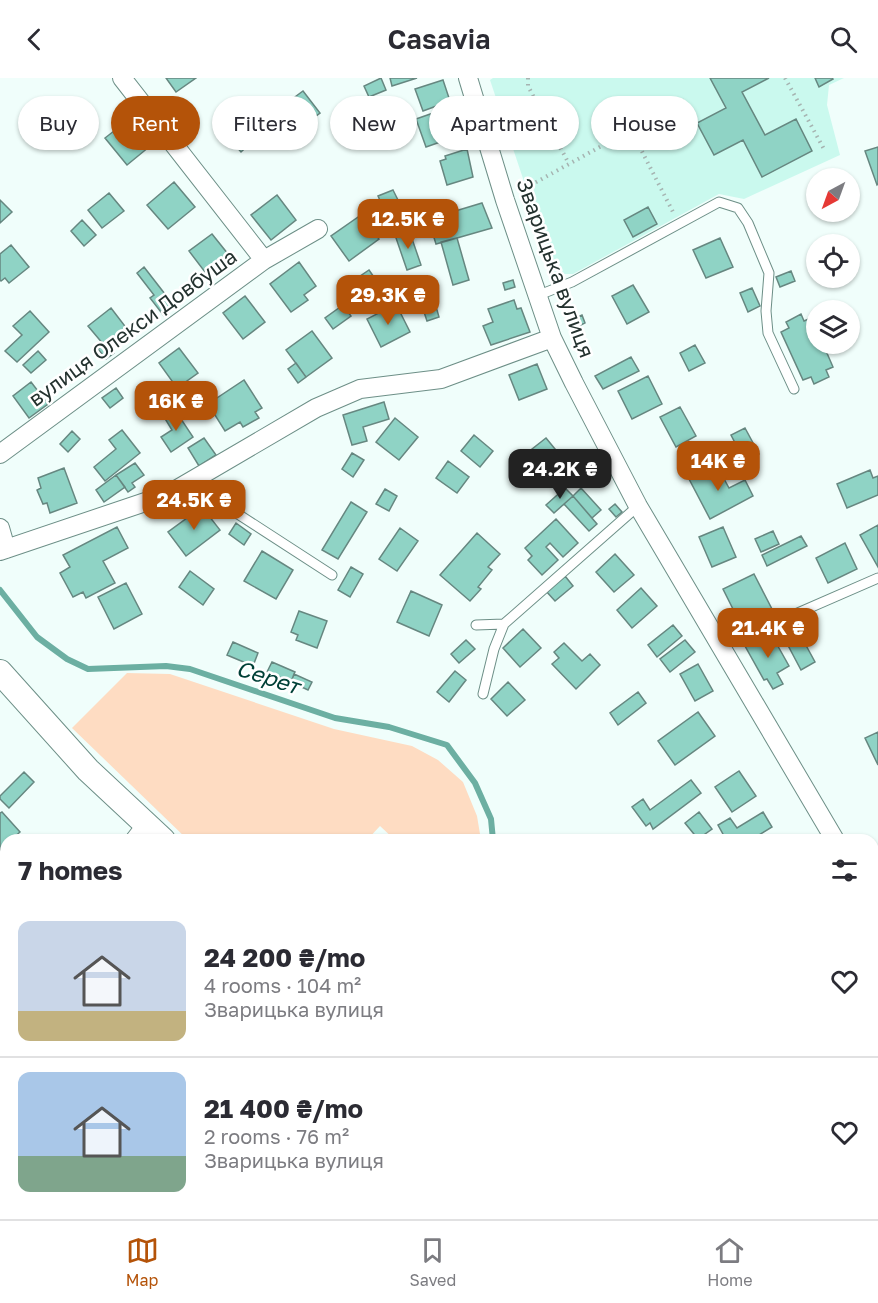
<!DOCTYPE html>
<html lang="en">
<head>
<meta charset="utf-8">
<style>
	:root { --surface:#fff; --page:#f2f2f3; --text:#2b2b33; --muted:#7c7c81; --line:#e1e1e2; --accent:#b45309 }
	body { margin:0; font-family:"Golos Text",sans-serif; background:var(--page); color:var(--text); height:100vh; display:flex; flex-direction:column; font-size:22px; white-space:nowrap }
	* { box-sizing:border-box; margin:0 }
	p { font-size:20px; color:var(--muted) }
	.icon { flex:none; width:33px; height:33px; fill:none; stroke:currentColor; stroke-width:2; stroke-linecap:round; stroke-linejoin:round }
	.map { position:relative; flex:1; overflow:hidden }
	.drawer { position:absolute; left:0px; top:756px; width:879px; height:386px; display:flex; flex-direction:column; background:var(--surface); border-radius:18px 18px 0 0; box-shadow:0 2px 4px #0004 }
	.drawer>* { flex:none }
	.banner { position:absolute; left:18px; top:18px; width:843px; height:54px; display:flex; gap:12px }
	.needle { width:39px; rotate:221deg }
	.tools { position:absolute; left:806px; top:90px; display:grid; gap:12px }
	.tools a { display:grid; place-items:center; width:54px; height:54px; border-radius:50%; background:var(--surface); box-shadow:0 2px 4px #0004; font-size:30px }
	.price { position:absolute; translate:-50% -51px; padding:0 14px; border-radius:12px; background:var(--accent); color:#fff; font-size:20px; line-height:39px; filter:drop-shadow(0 2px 3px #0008) }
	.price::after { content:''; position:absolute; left:50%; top:36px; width:18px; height:14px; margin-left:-9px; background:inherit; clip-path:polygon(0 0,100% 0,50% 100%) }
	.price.selected { background:#222; color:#fff }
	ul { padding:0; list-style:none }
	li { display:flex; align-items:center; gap:18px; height:150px; padding:0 18px }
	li+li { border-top:2px solid var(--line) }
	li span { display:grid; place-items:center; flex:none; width:168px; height:120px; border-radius:12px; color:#555 }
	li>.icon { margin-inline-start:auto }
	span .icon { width:72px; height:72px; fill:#fffc; stroke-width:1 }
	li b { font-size:26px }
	h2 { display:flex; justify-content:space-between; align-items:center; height:72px; padding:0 18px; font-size:26px }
	.tag { padding:0 21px; border-radius:27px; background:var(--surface); box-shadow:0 2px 4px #0004; font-size:21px; line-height:54px }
	.tag.selected { background:var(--accent); color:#fff }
	header { display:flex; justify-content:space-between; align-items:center; height:78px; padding:0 18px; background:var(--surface); font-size:27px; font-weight:600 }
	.dock { display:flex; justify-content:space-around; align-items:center; height:84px; border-top:2px solid var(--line); background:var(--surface); font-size:16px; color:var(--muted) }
	.dock a { display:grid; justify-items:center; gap:3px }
	.dock .selected { color:var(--accent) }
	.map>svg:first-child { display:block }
	.built { fill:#caf9ee }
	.green { fill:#fedcc2 }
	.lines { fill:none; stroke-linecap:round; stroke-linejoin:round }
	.stream { stroke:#6cafa2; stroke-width:6 }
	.building { fill:#8fd3c5; stroke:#668780; stroke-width:1.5 }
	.service-casing { stroke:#6d8f87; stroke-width:11 }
	.minor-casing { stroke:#6d8f87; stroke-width:20 }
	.secondary-casing { stroke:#6d8f87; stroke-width:26 }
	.path { stroke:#a6b4b1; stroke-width:4; stroke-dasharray:1.5 4.5; stroke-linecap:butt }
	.service { stroke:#fff; stroke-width:9 }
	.minor { stroke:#fff; stroke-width:18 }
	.secondary { stroke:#fff; stroke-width:24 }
	.labels { text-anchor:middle; stroke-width:5; stroke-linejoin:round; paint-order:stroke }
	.street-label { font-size:21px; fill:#24322f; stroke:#fff }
	.water-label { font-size:22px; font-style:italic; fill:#004037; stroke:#fff }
</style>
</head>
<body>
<header><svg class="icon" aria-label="back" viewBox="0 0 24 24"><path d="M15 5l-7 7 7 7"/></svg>Casavia<svg class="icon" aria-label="search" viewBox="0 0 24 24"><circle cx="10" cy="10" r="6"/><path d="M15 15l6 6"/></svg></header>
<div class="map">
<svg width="878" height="1141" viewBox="0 0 878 1141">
	<rect width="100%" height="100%" fill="#f0fefb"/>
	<!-- built -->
	<path class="built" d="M493,0H844L829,7L827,27L840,77L744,121L719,116L573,196H555L490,2Z"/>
	<!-- green -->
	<path class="green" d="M127,595L170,596L334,651L412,668L438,682L463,704L477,738L481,762H395L380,748L367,762H188L72,650Z"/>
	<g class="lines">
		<!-- stream -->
		<path class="stream" d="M0,512L37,559L67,581L88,591L166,588L190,591L335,640L389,649L447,667L475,705L491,741L493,762
			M694,1136L698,1141"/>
	</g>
	<!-- building -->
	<path class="building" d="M166,0H196L176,14Z
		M381,0L386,12L369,19L364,8Z
		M390,0H417L392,8Z
		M710,0H769L742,14L765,57L796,41L812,73L762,99L743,62L714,77L697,45L726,30Z
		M815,0H832L833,1L819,9Z
		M443,2L450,23L423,33L415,11Z
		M303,13L320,35L284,62L268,39Z
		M436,34L446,62L426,69L416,41Z
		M128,42L149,69L127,87L105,60Z
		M240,46L254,62L241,74L227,58Z
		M878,69V106L877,107L865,73Z
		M467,71L473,99L447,107L440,83L446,81L445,78Z
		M174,104L195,129L168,151L147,127Z
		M393,112L401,128L409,124L417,142L393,152L378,118Z
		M109,115L124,133L102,150L88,132Z
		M277,117L296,142L271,162L251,137Z
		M0,122L12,134L0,145Z
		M482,125L492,150L436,166L431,150L455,143L452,134Z
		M648,129L657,146L633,159L624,142Z
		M361,137L379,161L349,183L331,158Z
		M82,142L96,157L84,168L71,153Z
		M409,152L421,187L407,192L395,157Z
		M212,156L228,176L205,194L189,173Z
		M457,160L469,202L453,207L441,164Z
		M720,160L733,189L706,200L693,172Z
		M11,167L29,189L9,205L5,200L1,203L0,202V176Z
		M299,184L316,208L304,217L308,222L291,234L270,206Z
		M144,189L175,229L164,238L150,220L154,217L137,195Z
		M369,192L378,205L359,218L350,205Z
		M791,193L795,203L780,209L776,199Z
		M513,202L515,209L505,212L503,205Z
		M633,207L649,234L627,246L612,218Z
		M752,210L760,228L748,234L740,215Z
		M245,218L265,244L243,261L223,235Z
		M433,218L439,239L427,243L420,222Z
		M514,222L517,231L521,230L530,254L491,267L483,248L493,244L488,231Z
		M396,226L410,254L381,269L367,241Z
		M343,227L351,238L333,251L325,240Z
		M111,230L131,256L112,271L114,275L106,281L98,271L104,267L88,248Z
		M30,233L49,254L17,284L5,273L22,257L13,248Z
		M801,236L804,243L811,240L816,250V266H823L833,289L826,292L829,299L814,306L811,299L803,302L781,254L789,250L786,244Z
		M582,237L585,245L577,249L573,241Z
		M312,253L332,280L306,299L286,272Z
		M695,267L705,285L689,293L680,275Z
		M179,270L198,295L177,310L159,285Z
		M38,273L46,282L31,295L23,287Z
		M631,279L639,293L603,311L595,298Z
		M296,285L306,299L298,305L288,291Z
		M537,286L547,311L519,322L509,297Z
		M648,298L662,326L632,341L618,313Z
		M244,302L262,330L255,334L259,340L243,349L240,344L225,353L208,326Z
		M31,304L48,326L29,340L13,318Z
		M116,310L123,320L110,330L102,320Z
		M192,320L198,328L184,338L178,330Z
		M384,324L389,341L363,349L367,363L352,367L343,337Z
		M680,329L696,358L676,369L660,339Z
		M175,332L193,359L171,374L161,359L172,352L164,339Z
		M395,340L418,359L399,382L376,364Z
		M745,350L759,376L745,384L731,357Z
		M122,352L140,375L105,403L94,389L116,371L109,362Z
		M72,353L80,361L68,374L60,366Z
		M474,357L493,373L480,389L461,373Z
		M204,360L216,377L199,388L188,370Z
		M546,360L564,382L536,404L518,382Z
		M708,364L714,376L703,382L697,369Z
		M352,375L364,382L353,399L342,391Z
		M448,383L469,399L457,415L436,400Z
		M135,385L144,397L132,405L135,409L128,414L116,397Z
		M709,388L717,403L723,399L729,410L745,402L753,418L710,441L688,399Z
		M64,390L77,425L50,435L47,425L43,426L37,412L41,410L38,400Z
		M870,392L873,400L878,398V417L847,430L837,406Z
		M116,397L125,409L104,424L96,412Z
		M565,410L573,418L554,435L546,427Z
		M581,410L601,432L592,440L573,418Z
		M385,411L397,418L389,433L376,426Z
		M573,418L597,446L589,453L564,426Z
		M351,424L367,434L338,481L322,472Z
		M615,426L622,434L616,439L609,431Z
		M202,429L220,452L186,478L168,454Z
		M556,441L578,465L563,479L550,465L546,469L558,482L542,497L528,482L532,478L525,470Z
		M236,445L251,456L244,467L229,456Z
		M878,447V489L860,457Z
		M117,449L128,470L103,483L115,505L86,520L83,514L73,519L60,495L70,489L63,477Z
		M723,449L736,479L712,489L699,459Z
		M400,450L418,463L397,493L379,481Z
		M773,453L779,466L761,474L755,461Z
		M477,455L500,476L488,489L492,492L478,509L481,511L470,523L440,497Z
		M801,458L807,468L767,488L762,477Z
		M845,465L857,491L828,505L816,480Z
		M262,473L293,492L276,521L244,503Z
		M615,476L634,497L614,514L596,494Z
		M351,489L363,496L350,519L338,512Z
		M190,493L214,511L203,527L179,509Z
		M754,496L774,535L743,551L723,511Z
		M565,498L573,508L555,523L546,513Z
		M126,505L142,536L114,551L98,519Z
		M641,510L657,528L632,550L617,532Z
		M411,513L442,527L429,558L397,544Z
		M299,533L327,543L317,570L296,562L298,557L291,554Z
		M673,547L682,558L657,579L648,567Z
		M796,549L815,584L801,592L782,556Z
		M523,551L541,570L520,589L503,570Z
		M770,554L789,588L777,595L783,606L773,611L767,601L764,602L745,568Z
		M466,562L475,571L459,585L451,576Z
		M685,562L695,574L670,594L660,581Z
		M233,564L258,575L253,588L227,577Z
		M564,565L582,583L590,576L600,587L576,611L552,586L559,580L554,574Z
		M272,584L295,594L291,604L267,594Z
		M698,586L713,613L695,623L680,596Z
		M455,593L466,602L449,624L437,614Z
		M294,596L312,604L308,612L291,604Z
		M508,604L525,622L507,638L491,621Z
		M638,614L646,625L618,647L610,635Z
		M698,634L715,658L675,687L658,663Z
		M878,654V687L865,660Z
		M739,693L756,718L732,734L715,709Z
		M24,694L34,704L9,730L0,721V718Z
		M691,702L701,715L653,751L650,745L646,748L632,729L643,721L650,732Z
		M2,734L20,754L11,762H6V767L0,772V735Z
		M699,734L712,751L698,761L685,745Z
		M763,734L772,749L751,762H721L720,760L724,758L718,747L730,740L737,750Z
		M6,824V849L0,844V831Z
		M0,874L6,879V897L0,891Z
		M0,956L6,961V990L0,985Z
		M873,1040L878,1044V1073L873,1069Z
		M137,1136L141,1137L142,1136H161L167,1141H132Z
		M390,1136H406L411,1141H386Z
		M442,1136H464L459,1141H447Z
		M784,1136H820L823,1139L821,1141H779Z"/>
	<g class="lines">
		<defs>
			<path id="service" d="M539,217L572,204L719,124L738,130L748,145L769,195L766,233L768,255L794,311
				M190,405L332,497
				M476,547L504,546
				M722,568L878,500
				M483,616L494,571L504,546L638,428
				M129,762L142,745
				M0,923L6,916"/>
			<path id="minor" d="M122,0L264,182
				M468,0L505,122L552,260L574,305L638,428L835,762
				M0,376L264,182L318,151
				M0,450L6,471
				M0,473L169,416L316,330L360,311L441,301L552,260
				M873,831L878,841
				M873,953L878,952
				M268,1141L273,1136"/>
			<path id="secondary" d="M0,594L88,692L163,762
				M547,1136L552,1141"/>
		</defs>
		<!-- service casing -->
		<use href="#service" class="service-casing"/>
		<!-- minor casing -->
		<use href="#minor" class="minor-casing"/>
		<!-- secondary casing -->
		<use href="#secondary" class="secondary-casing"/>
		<!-- path -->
		<path class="path" d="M528,0V8L569,86
			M785,0L824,71
			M631,52L673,134
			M520,113L685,22"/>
		<!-- service -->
		<use href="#service" class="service"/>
		<!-- minor -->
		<use href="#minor" class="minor"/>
		<!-- secondary -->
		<use href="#secondary" class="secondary"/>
	</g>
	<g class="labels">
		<!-- street labels -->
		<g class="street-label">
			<text transform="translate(555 190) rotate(70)" y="7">Зварицька вулиця</text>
			<text transform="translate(133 250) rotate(-36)" y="7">вулиця Олекси Довбуша</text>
		</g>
		<!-- water labels -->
		<g class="water-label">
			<text transform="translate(268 599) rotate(18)" y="8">Серет</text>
		</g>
	</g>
</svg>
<div class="tools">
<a><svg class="needle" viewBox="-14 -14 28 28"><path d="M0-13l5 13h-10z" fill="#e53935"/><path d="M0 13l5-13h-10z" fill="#7c7c81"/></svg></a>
<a><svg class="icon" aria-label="locate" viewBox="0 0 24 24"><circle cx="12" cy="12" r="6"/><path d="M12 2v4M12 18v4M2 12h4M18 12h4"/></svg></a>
<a><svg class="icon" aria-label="layers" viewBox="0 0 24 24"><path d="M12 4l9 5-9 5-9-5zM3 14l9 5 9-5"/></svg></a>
</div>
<b class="price" style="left:408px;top:172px">12.5K ₴</b>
<b class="price" style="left:388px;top:248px">29.3K ₴</b>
<b class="price" style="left:176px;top:354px">16K ₴</b>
<b class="price" style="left:718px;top:414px">14K ₴</b>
<b class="price selected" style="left:560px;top:422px">24.2K ₴</b>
<b class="price" style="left:194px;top:453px">24.5K ₴</b>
<b class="price" style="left:768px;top:581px">21.4K ₴</b>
<div class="banner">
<a class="tag">Buy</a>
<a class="tag selected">Rent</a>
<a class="tag">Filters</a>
<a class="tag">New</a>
<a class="tag">Apartment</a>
<a class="tag">House</a>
</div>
<section class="drawer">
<h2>7 homes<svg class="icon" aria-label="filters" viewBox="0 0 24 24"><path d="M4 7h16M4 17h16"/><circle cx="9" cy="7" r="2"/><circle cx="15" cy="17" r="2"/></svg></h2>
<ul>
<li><span style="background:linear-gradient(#c9d6e8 75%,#c2b280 0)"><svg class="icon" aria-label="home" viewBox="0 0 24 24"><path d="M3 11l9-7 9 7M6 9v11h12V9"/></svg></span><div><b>24 200 ₴/mo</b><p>4 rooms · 104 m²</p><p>Зварицька вулиця</p></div><svg class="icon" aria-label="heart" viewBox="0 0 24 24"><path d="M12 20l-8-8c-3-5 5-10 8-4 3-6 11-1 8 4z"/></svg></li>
<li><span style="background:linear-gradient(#a9c7e8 70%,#7fa58c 0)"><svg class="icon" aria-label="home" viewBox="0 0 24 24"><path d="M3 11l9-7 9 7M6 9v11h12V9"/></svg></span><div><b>21 400 ₴/mo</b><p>2 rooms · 76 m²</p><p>Зварицька вулиця</p></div><svg class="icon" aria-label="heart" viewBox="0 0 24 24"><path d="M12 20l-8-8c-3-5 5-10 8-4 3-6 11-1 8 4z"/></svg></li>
</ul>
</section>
</div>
<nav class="dock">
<a class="selected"><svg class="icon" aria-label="map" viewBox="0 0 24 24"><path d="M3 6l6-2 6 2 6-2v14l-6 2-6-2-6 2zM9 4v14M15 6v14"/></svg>Map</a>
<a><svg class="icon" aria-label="saved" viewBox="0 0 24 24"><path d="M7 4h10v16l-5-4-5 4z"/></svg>Saved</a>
<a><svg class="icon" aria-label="home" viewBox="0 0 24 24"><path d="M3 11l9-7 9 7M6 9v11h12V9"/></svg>Home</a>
</nav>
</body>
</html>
